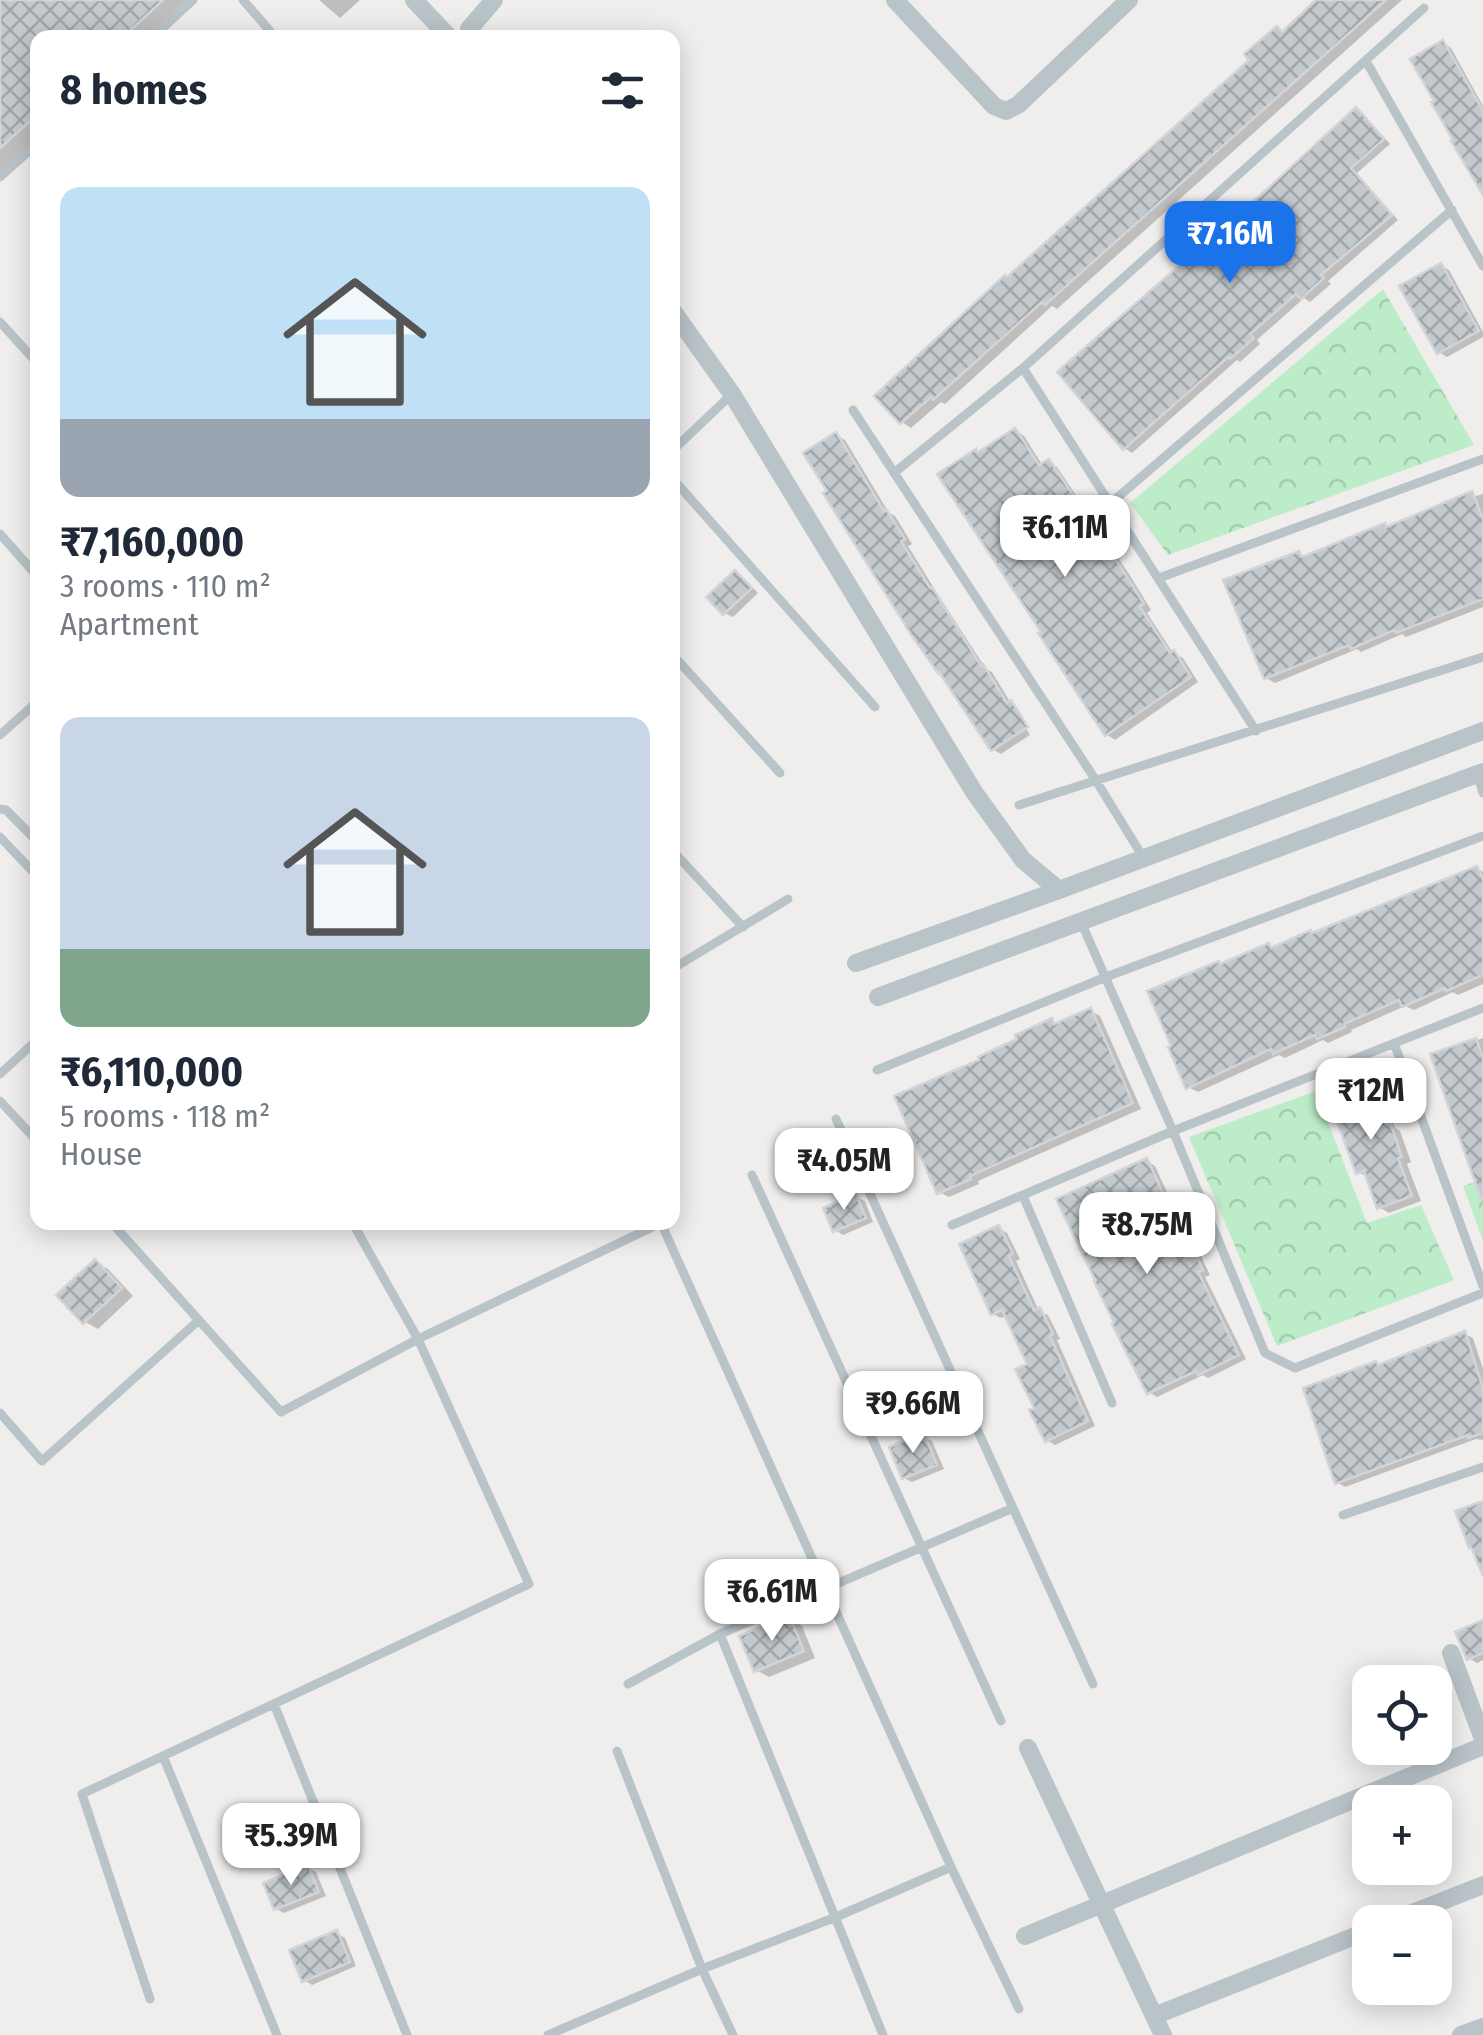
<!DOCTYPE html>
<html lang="en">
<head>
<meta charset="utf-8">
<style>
	:root { --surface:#fff; --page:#f2f2f3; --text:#1f2937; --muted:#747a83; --accent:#1a73e8 }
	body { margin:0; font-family:"Fira Sans Condensed",sans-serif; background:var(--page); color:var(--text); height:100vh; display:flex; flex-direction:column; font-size:38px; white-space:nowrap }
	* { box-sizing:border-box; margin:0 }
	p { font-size:32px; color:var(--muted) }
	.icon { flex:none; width:55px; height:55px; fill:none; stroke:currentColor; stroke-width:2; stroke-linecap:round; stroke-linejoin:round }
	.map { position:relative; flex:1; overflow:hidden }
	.sheet { position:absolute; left:30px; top:30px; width:650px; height:1200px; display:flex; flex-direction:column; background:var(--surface); border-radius:20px; box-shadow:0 5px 25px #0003 }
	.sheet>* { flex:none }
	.tools { position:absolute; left:1352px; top:1665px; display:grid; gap:20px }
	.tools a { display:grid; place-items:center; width:100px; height:100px; border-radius:20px; background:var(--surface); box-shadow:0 5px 25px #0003; font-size:50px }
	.price { position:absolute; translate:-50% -85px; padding:0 22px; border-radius:20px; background:#fff; color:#222; font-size:32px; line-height:65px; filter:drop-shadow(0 2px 5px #0008) }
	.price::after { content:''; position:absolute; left:50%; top:60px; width:30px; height:22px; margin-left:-15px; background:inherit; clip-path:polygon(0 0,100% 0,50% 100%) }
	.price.on { background:var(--accent); color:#fff }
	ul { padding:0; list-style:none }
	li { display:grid; align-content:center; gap:20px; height:530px; padding:0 30px }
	li span { display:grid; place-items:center; height:310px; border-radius:20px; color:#555 }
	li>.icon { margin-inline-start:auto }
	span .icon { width:180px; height:180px; fill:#fffc; stroke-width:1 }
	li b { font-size:42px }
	h2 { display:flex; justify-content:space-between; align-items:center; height:120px; padding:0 30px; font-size:42px }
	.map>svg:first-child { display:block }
	.park { fill:url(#park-crowns) }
	.shadow { fill:#0003 }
	.building { fill:url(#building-cross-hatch); stroke:#d1d4d8; stroke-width:2.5 }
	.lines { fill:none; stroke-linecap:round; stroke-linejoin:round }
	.service { stroke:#b9c4c9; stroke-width:9 }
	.minor { stroke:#b9c4c9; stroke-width:18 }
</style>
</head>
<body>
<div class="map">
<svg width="1483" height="2035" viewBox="0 0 1483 2035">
	<defs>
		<pattern id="park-crowns" width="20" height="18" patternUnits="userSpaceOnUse" patternTransform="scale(2.5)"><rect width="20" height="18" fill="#bdecc8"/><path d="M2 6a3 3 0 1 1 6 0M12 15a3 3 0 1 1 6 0" fill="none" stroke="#a4ccae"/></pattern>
		<pattern id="building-cross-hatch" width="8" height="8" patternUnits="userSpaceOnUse" patternTransform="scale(2.5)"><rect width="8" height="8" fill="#c4c9cd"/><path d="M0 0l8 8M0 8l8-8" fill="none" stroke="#a1a6a9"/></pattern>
	</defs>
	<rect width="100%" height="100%" fill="#f0eded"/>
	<!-- park -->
	<path class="park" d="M1383,289L1474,445L1168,555L1130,503Z
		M1316,1091L1367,1223L1421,1205L1454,1280L1277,1346L1189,1137Z
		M1483,1179V1241L1463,1186Z"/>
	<!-- shadow -->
	<path class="shadow" d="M0,0H191L150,38H38V140L0,174Z
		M319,0H360L340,18Z
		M1321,0H1402L1057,309L1052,306L945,404L941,402L911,428L902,422L1008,279L1253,60L1277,29L1284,33Z
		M1443,43L1451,48L1483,106V191Z
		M1356,110L1364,115L1390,144L1357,173L1398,220L1328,281L1331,284L1310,302L1304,298L1257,340L1260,344L1240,362L1237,360L1132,453L1124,448Z
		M1441,266L1449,270L1483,332V337L1447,357L1439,352Z
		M1015,430L1024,436L1043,466L1049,462L1057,467L1129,574L1151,610L1147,613L1173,653L1183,658L1198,682L1115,740L1107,735L979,454Z
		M836,435L845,440L889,513L895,516L912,544L908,546L937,593L986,669L992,672L1030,735L1001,754L992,749L830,492Z
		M1471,494L1476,496L1483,494V607L1406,637L1402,634L1361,652L1357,649L1275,683L1266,678L1299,554L1306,558L1385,525L1389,528Z
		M735,573L743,578L758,593L733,617L724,613Z
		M1477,868L1483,872V984L1458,995L1453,992L1414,1010L1405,1006L1351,1030L1352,1032L1328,1043L1323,1040L1285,1058L1279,1055L1198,1092L1188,1087L1222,966L1269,946L1274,949L1314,935Z
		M1091,1011L1100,1016L1141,1109L978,1181L979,1184L949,1197L939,1192L983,1061L1052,1021L1058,1025Z
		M1483,1038V1177L1433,1056Z
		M1371,1083L1381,1089L1395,1128L1400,1131L1411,1162L1407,1164L1421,1201L1389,1213L1379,1207L1369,1178L1358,1172Z
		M1147,1161L1155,1166L1190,1243L1196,1246L1210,1275L1205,1277L1246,1359L1208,1378L1203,1375L1157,1397L1149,1392Z
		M856,1197L865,1201L873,1222L843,1235L835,1230Z
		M999,1228L1007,1233L1020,1259L1016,1261L1039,1311L1048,1315L1060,1339L1057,1340L1095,1426L1055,1445L1047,1440L1037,1409L1031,1365L1007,1316L1001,1318L993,1314Z
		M95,1262L108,1269L133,1296L98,1329L85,1322Z
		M1465,1334L1473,1338L1483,1369V1440L1476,1439L1345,1487L1337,1482L1376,1364L1381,1366Z
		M923,1436L932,1441L944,1469L912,1482L904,1478Z
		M789,1618L802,1626L815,1658L769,1677L756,1670Z
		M1483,1622V1660L1477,1663L1469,1658Z
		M308,1868L316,1872L326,1896L284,1913L276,1909Z
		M336,1933L345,1938L356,1966L312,1985L304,1980Z"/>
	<!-- building -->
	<path class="building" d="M0,0H163L122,38H38V114L0,148Z
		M1316,0H1386L1045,305L1042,302L933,400L931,397L900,424L874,396L1005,275L1007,277L1249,60L1244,54L1277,26L1282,32Z
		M1443,40L1483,111V195L1451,141L1453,140L1431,102L1434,101L1410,59Z
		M1356,107L1384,139L1351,168L1392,215L1321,275L1324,278L1301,299L1296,294L1250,334L1254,338L1230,359L1228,357L1123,450L1057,372L1265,191Z
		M1441,263L1479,331L1437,354L1399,286Z
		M1015,428L1039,465L1049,459L1120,566L1144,604L1140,607L1170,653L1174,650L1191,677L1105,736L1038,633L1041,632L937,474L976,449L978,452Z
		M836,432L884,511L886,509L905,539L901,541L930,588L932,587L981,666L983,664L1007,703L1011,700L1028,727L991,751L939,672L938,673L912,636L823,493L827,491L803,453Z
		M1472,491L1483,519V599L1396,633L1394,630L1351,649L1349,645L1264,679L1223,580L1299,551L1302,557L1385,523L1386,527Z
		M735,570L752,588L723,615L706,597Z
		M1477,866L1483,879V975L1446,991L1445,988L1402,1007L1399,1000L1344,1024L1345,1027L1317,1039L1315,1035L1273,1054L1271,1049L1186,1089L1168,1047L1171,1046L1147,991L1219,961L1220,964L1269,943L1271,948L1311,930L1312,933Z
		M1091,1008L1133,1103L970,1176L971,1179L937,1194L894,1096L979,1060L978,1057L1017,1039L1015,1035L1052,1018L1054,1024Z
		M1476,1038L1483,1058V1199H1481L1430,1054Z
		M1371,1080L1386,1124L1390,1122L1402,1157L1398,1158L1412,1196L1377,1209L1364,1171L1356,1174L1328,1096Z
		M1147,1158L1184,1240L1188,1238L1203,1270L1198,1272L1239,1355L1198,1375L1196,1371L1147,1394L1112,1324L1114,1323L1094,1281L1095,1280L1056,1199Z
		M856,1194L866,1218L833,1232L823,1208Z
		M999,1225L1013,1254L1009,1256L1034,1310L1040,1307L1053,1334L1050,1336L1088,1421L1045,1442L1029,1410L1034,1408L1015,1369L1027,1364L1002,1310L991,1315L959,1244Z
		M95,1259L122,1288L83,1324L56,1295Z
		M1465,1331L1483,1388V1433L1468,1438V1435L1335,1484L1303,1388L1376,1361L1378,1365Z
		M924,1433L937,1465L902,1479L889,1447Z
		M1483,1501V1576L1471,1547L1469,1548L1455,1511Z
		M789,1615L804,1651L754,1672L739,1636Z
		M1483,1620V1653L1467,1660L1455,1632Z
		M308,1865L319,1892L274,1910L263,1883Z
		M337,1930L350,1962L302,1982L289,1950Z"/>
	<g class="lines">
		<!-- service -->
		<path class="service" d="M243,0L276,38
			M152,38L193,0
			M1366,61L1483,266
			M0,177L38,143
			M0,322L38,364
			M1023,368L1256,731
			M853,410L1095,779L1143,857
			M672,451L732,394
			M894,473L1023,368L1424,8
			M672,478L875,707
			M1111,503L1452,210
			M0,534L38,577
			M1159,578L1483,459
			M672,654L780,773
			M0,735L38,701
			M1477,774L1483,793
			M1019,805L1483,657
			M0,809L6,810L38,842
			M0,837L38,877
			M672,850L743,927
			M1081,922L1173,1131L1265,1353L1295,1368L1483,1293
			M672,969L788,899
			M1394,1043L1483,1286
			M877,1070L1106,977L1483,836
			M0,1074L38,1039
			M0,1101L38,1142
			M836,1119L1093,1684
			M752,1175L1001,1721
			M1023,1196L1112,1403
			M111,1222L281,1412L418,1339L661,1223L951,1867L1019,2009
			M952,1225L1173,1131L1483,1008
			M0,1413L42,1461L199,1320
			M1343,1515L1483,1467
			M720,1634L883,2035
			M628,1684L720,1634L1013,1508
			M274,1704L407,2035
			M617,1751L702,1969L733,2035
			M163,1756L277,2035
			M150,1999L82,1794L529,1584L418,1339L352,1222
			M548,2035L702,1969L836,1917L951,1867"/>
		<!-- minor -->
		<path class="minor" d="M414,0L450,38
			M895,0L994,106L1006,111L1018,105L1129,0
			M469,29L494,0
			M672,310L732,394L974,792L1023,860L1059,890
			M856,963L1059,890L1483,731
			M878,997L1483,772
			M1451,1653L1483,1739
			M1028,1748L1163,2035
			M1389,1922L1483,1885
			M1025,1936L1483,1746
			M1154,2016L1370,1930
			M1461,2035L1483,2027"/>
	</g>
</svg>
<div class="tools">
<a><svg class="icon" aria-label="locate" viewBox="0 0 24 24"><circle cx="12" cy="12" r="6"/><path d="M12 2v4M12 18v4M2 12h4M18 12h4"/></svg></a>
<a>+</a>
<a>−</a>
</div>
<b class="price on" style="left:1230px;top:286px">₹7.16M</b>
<b class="price" style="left:1065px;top:580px">₹6.11M</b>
<b class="price" style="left:1371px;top:1143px">₹12M</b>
<b class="price" style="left:844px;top:1213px">₹4.05M</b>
<b class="price" style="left:1147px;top:1277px">₹8.75M</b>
<b class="price" style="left:913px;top:1456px">₹9.66M</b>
<b class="price" style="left:772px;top:1644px">₹6.61M</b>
<b class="price" style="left:291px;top:1888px">₹5.39M</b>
<section class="sheet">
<h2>8 homes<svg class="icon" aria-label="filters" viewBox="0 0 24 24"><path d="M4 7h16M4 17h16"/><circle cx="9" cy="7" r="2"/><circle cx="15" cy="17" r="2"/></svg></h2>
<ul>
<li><span style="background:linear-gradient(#bfe0f5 75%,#9aa5b1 0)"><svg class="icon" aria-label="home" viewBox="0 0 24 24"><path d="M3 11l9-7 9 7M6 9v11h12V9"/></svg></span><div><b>₹7,160,000</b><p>3 rooms · 110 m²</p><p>Apartment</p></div></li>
<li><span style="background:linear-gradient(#c9d6e8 75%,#7fa58c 0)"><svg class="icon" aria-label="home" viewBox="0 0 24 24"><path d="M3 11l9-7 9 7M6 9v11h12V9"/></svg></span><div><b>₹6,110,000</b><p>5 rooms · 118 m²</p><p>House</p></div></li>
</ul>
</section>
</div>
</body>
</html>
